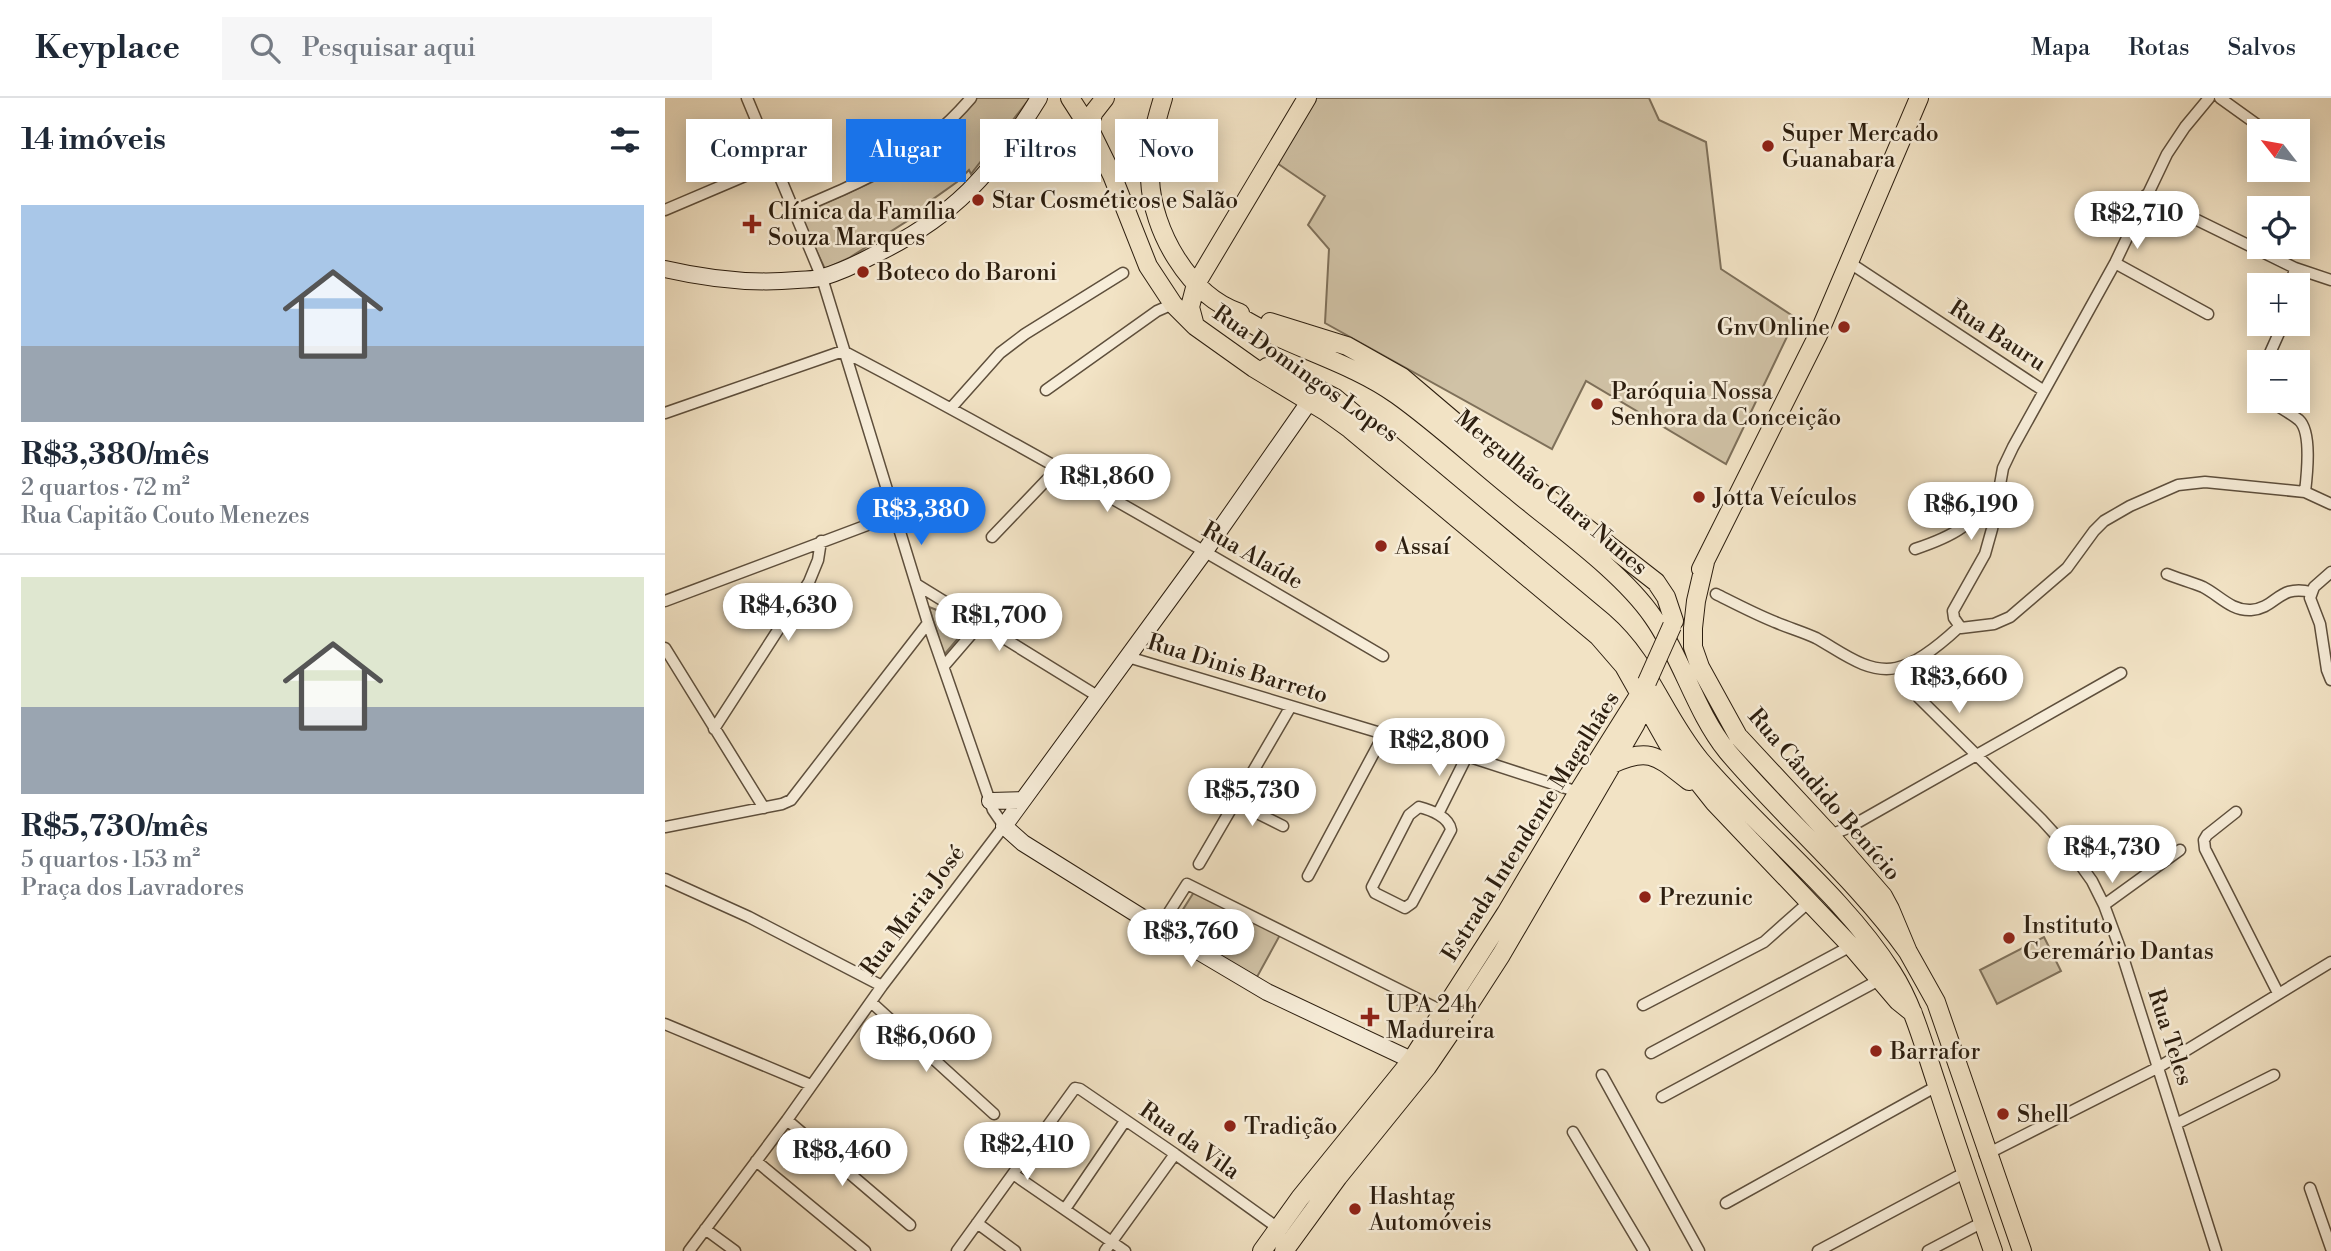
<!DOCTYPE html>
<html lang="pt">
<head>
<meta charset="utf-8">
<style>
	:root { --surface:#fff; --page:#f6f6f7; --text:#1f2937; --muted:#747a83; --line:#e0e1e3; --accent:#1a73e8 }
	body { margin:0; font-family:"Libre Bodoni",serif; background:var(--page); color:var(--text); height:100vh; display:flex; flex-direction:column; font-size:26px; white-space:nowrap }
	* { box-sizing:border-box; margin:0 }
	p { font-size:23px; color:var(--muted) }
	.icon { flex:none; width:38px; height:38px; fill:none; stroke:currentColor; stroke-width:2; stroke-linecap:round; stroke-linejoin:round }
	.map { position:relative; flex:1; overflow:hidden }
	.panel { display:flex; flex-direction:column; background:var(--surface); width:665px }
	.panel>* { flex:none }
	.top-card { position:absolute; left:21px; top:21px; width:665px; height:63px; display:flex; gap:14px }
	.needle { width:46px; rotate:301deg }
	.buttons { position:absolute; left:1582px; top:21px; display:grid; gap:14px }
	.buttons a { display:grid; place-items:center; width:63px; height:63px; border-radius:0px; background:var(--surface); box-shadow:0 4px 18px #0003; font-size:35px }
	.price { position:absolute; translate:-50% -60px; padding:0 16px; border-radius:24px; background:#fff; color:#222; font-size:23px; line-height:46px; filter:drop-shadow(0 2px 4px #0008) }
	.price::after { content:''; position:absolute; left:50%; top:42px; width:21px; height:16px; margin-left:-10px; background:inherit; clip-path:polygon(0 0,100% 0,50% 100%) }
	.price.on { background:var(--accent); color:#fff }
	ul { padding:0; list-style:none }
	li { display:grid; align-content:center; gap:14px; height:371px; padding:0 21px }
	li+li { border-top:2px solid var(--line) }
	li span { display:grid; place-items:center; height:217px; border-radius:0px; color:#555 }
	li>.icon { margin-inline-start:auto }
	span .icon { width:126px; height:126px; fill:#fffc; stroke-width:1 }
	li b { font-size:30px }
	h2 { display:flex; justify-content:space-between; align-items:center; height:84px; padding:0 21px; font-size:30px }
	.tag { padding:0 24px; border-radius:0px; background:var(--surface); box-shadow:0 4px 18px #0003; font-size:24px; line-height:63px }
	.tag.on { background:var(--accent); color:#fff }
	header { display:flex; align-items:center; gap:42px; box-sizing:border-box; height:98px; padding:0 35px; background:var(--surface); border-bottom:2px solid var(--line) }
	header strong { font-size:33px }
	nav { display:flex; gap:38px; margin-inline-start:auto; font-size:24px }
	.search { width:490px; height:63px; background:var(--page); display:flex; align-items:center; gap:18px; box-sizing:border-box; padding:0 24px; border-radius:0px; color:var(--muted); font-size:26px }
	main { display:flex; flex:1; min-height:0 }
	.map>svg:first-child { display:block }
	.green { fill:#d0c2a6; stroke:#7e705a; stroke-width:2 }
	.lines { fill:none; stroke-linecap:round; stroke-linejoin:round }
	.street-casing { stroke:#5e4f3c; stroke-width:13 }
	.secondary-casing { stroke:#2c1e0f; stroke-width:18 }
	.primary-casing { stroke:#2c1e0f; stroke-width:20 }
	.street { stroke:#f7edd9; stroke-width:10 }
	.secondary { stroke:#f7edd9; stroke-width:16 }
	.primary { stroke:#f2e3c5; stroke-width:18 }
	.primary-bridge-casing { stroke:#2c1e0f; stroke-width:20; stroke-linecap:butt }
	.primary-bridge { stroke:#f2e3c5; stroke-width:18 }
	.poi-dot { fill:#8f2418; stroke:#f7edd9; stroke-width:2.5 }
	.labels { text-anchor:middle; stroke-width:5; stroke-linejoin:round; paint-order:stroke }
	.poi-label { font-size:23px; fill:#2c1e0f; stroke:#f7edd9; text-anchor:start }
	.street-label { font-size:23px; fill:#2c1e0f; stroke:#f7edd9 }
</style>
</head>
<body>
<header>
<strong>Keyplace</strong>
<div class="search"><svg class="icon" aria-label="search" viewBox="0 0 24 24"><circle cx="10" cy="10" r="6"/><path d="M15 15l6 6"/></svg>Pesquisar aqui</div>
<nav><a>Mapa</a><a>Rotas</a><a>Salvos</a></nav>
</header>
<main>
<section class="panel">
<h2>14 imóveis<svg class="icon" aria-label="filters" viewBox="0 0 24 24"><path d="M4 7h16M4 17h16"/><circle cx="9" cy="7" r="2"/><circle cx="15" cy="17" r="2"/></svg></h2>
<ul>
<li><span style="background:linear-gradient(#a9c7e8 65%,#9aa5b1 0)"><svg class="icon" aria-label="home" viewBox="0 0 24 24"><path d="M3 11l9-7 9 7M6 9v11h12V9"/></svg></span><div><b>R$3,380/mês</b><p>2 quartos · 72 m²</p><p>Rua Capitão Couto Menezes</p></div></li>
<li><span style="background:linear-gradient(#dfe7d0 60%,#9aa5b1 0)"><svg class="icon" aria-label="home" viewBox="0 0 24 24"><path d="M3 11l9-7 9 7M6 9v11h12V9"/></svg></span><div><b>R$5,730/mês</b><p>5 quartos · 153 m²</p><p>Praça dos Lavradores</p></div></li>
</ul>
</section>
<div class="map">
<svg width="1666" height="1153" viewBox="0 0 1666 1153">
	<rect width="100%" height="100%" fill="#f2e3c5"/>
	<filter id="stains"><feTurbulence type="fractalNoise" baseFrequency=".00286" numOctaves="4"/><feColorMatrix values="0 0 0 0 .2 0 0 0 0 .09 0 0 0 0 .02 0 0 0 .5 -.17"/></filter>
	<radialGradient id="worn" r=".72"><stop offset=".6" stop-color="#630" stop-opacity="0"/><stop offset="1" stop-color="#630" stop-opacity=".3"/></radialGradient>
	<!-- green -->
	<path class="green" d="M310,0H365L306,76L304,72L292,84L264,104L261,111L184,160L160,171L134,116C178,97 227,79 265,48C282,34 296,17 310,0Z
		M647,0H984L994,22L1041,44L1056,171L1131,220L1061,366L921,283L887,351L660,225L664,151L643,127L660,98L609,63Z
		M264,509L306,525L279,557Z
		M529,794L615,837L592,879L505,832Z
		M1379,839L1396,873L1332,906L1315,872Z"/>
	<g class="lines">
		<defs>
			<path id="street" d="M1544,0L1520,29L1502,56L1450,165L1348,349L1338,370L1327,431L1320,456L1288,513L1289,520L1296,530L1329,526L1345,519L1402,470L1429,433L1439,423L1465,408L1513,387L1540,384L1640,394L1666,406
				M1555,0L1601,33
				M1481,97L1630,170L1666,182
				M0,112L108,66
				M128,113C199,83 255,60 306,0
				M1185,165L1379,293
				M1450,165L1543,216
				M1626,187L1630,170
				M1601,264L1618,226
				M381,292L492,213L508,206
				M1605,303C1614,309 1625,315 1634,322C1647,334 1642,377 1640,394
				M286,310L335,255L360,236L458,175
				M0,315L178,253C361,349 540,453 718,558
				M327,439L393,370
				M1250,451C1292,437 1304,428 1332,394
				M1666,474L1649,489L1645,500L1655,526L1662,572L1666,582
				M1502,476C1514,481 1526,484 1538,489C1554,497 1566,513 1586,512C1612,510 1613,486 1646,494
				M251,486L434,599
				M1051,496C1071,506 1090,516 1110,524C1124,530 1138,534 1151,540C1175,553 1202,576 1231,570C1252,566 1279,543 1294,529
				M0,503L229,417
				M0,550L99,710
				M463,559L719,636L802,658L913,694
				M279,568L316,525
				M1253,599L1377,722L1407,755L1427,783L1439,807L1456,853L1551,1153
				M49,631L144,484L153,462L156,443
				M570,704L618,728
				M754,709C766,712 784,719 786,732L747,805L740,810L710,795L707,789L744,717Z
				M1571,714L1542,737L1539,742L1540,751L1613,895
				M773,716L802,658
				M0,729L117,706L126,702L263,525
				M1165,737L1183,730L1456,575
				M534,766L626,608
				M643,778L719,636
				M0,781L84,819L217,888
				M1439,807L1515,752
				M494,830L522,786L783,916
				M206,904L329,1016
				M978,907L1099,844L1144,804
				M0,926L146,987
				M986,955L1186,848
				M937,977L1034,1153
				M997,999L1216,881
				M122,1022L245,1127
				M1511,1026L1609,977
				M908,1034L979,1153
				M1320,1057L1494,969L1666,864
				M91,1063L200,1153
				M348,1076L460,1153
				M1645,1090L1666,1150
				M1061,1105L1272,988
				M400,1111L460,1023
				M312,1125L350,1153
				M40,1131L70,1153
				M24,1153L122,1022L217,888L339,728L328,712L263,525L157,180L82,0
				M292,1153L410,990L415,991L510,1056L613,1130
				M440,1153L510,1056
				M1153,1153L1301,1074
				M1263,1153L1318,1124"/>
			<path id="secondary" d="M0,171C43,181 88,186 132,182C141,181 150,182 158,179C175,174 192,166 207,158C288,120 328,75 374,0
				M644,304L540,453L339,728L358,745L494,830L602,894L757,967
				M325,703L358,702"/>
			<path id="primary" d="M405,0L423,28L447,77L483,168L508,206L530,228L589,270L660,313L685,331L933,538L959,568L1003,646L1049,704L1186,848L1233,903L1248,915
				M498,0C490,26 483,53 485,81C487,132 524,198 575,215
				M423,28L429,14L440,0
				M563,211C615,248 680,260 732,297C774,327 811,362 851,394C894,430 957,474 988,519C1017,560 1030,613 1062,653C1120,722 1190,780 1243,854
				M605,224L682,248L737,279L836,363L991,484L1001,499L1009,523
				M530,228L525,209L531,186L642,0
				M602,269L633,281L670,300L938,524C984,564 997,616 1035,662C1095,733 1177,796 1227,874C1249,908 1259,949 1272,987C1290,1043 1309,1098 1328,1153
				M1040,464L1031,503L1028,530V549L1035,569L1073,638L1165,737L1218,798L1225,811L1243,854L1271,904L1357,1153
				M1036,471L1153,237L1254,0
				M947,666C985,648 993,659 1024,683
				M597,1153L635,1100L746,963L841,815L913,694L979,589
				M619,1153L673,1079L762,969L794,922L836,857L970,627L975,616V597"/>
		</defs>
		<!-- street casing -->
		<use href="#street" class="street-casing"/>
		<!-- secondary casing -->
		<use href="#secondary" class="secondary-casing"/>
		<!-- primary casing -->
		<use href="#primary" class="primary-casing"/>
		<!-- street -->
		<use href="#street" class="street"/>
		<!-- secondary -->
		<use href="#secondary" class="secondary"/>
		<!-- primary -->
		<use href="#primary" class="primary"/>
		<defs>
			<path id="primary-bridge" d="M982,584L1007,528"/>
		</defs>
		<!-- primary-bridge casing -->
		<use href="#primary-bridge" class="primary-bridge-casing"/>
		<!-- primary-bridge -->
		<use href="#primary-bridge" class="primary-bridge"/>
	</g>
	<!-- markers -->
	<g class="poi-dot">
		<circle cx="1103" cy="48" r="7"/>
		<circle cx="313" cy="102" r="7"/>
		<path d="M83.5 115.5h7v7h7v7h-7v7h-7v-7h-7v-7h7z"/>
		<circle cx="198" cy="174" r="7"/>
		<circle cx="1179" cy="229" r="7"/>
		<circle cx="932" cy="306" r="7"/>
		<circle cx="1034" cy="399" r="7"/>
		<circle cx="716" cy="448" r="7"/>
		<circle cx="980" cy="799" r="7"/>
		<circle cx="1344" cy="840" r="7"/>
		<path d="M701.5 908.5h7v7h7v7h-7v7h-7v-7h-7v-7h7z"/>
		<circle cx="1211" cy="953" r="7"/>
		<circle cx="1338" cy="1016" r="7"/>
		<circle cx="565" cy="1028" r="7"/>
		<circle cx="690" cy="1111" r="7"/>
	</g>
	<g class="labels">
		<!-- poi labels -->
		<g class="poi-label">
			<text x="1117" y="43">Super Mercado<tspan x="1117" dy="26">Guanabara</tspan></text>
			<text x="327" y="110">Star Cosméticos e Salão</text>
			<text x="103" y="121">Clínica da Família<tspan x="103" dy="26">Souza Marques</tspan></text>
			<text x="212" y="182">Boteco do Baroni</text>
			<text x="1165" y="237" text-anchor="end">GnvOnline</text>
			<text x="946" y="301">Paróquia Nossa<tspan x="946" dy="26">Senhora da Conceição</tspan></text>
			<text x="1048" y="407">Jotta Veículos</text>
			<text x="730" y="456">Assaí</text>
			<text x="994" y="807">Prezunic</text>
			<text x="1358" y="835">Instituto<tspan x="1358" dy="26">Geremário Dantas</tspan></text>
			<text x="721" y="914">UPA 24h<tspan x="721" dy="26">Madureira</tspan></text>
			<text x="1225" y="961">Barrafor</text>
			<text x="1352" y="1024">Shell</text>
			<text x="579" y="1036">Tradição</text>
			<text x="704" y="1106">Hashtag<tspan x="704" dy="26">Automóveis</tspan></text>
		</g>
		<!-- street labels -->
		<g class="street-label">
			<text transform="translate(1333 237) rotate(33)" y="8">Rua Bauru</text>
			<text transform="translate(641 275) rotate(35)" y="8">Rua Domingos Lopes</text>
			<text transform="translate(887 394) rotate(40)" y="8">Mergulhão Clara Nunes</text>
			<text transform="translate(588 457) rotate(30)" y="8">Rua Alaíde</text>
			<text transform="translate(573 570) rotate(17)" y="8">Rua Dinis Barreto</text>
			<text transform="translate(1160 696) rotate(49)" y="8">Rua Cândido Benício</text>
			<text transform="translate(865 728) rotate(-58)" y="8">Estrada Intendente Magalhães</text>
			<text transform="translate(247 812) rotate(-53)" y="8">Rua Maria José</text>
			<text transform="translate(1506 939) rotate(72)" y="8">Rua Teles</text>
			<text transform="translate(525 1042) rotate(35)" y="8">Rua da Vila</text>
		</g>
	</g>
	<rect width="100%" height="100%" filter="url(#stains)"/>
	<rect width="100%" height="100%" fill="url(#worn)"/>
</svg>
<div class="buttons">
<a><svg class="needle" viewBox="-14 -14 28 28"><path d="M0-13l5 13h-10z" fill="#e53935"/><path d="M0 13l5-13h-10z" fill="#747a83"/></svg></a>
<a><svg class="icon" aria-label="locate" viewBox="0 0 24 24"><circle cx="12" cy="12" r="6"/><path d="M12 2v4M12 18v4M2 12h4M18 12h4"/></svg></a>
<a>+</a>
<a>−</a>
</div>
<b class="price" style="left:1472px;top:153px">R$2,710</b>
<b class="price" style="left:442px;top:416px">R$1,860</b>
<b class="price" style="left:1306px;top:444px">R$6,190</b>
<b class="price on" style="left:256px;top:449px">R$3,380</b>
<b class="price" style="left:123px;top:545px">R$4,630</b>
<b class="price" style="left:334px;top:555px">R$1,700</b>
<b class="price" style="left:1294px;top:617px">R$3,660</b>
<b class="price" style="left:774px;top:680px">R$2,800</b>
<b class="price" style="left:587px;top:730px">R$5,730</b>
<b class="price" style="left:1447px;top:787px">R$4,730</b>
<b class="price" style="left:526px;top:871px">R$3,760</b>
<b class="price" style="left:261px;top:976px">R$6,060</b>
<b class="price" style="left:362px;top:1084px">R$2,410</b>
<b class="price" style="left:177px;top:1090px">R$8,460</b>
<div class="top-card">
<a class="tag">Comprar</a>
<a class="tag on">Alugar</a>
<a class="tag">Filtros</a>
<a class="tag">Novo</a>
</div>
</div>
</main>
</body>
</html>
